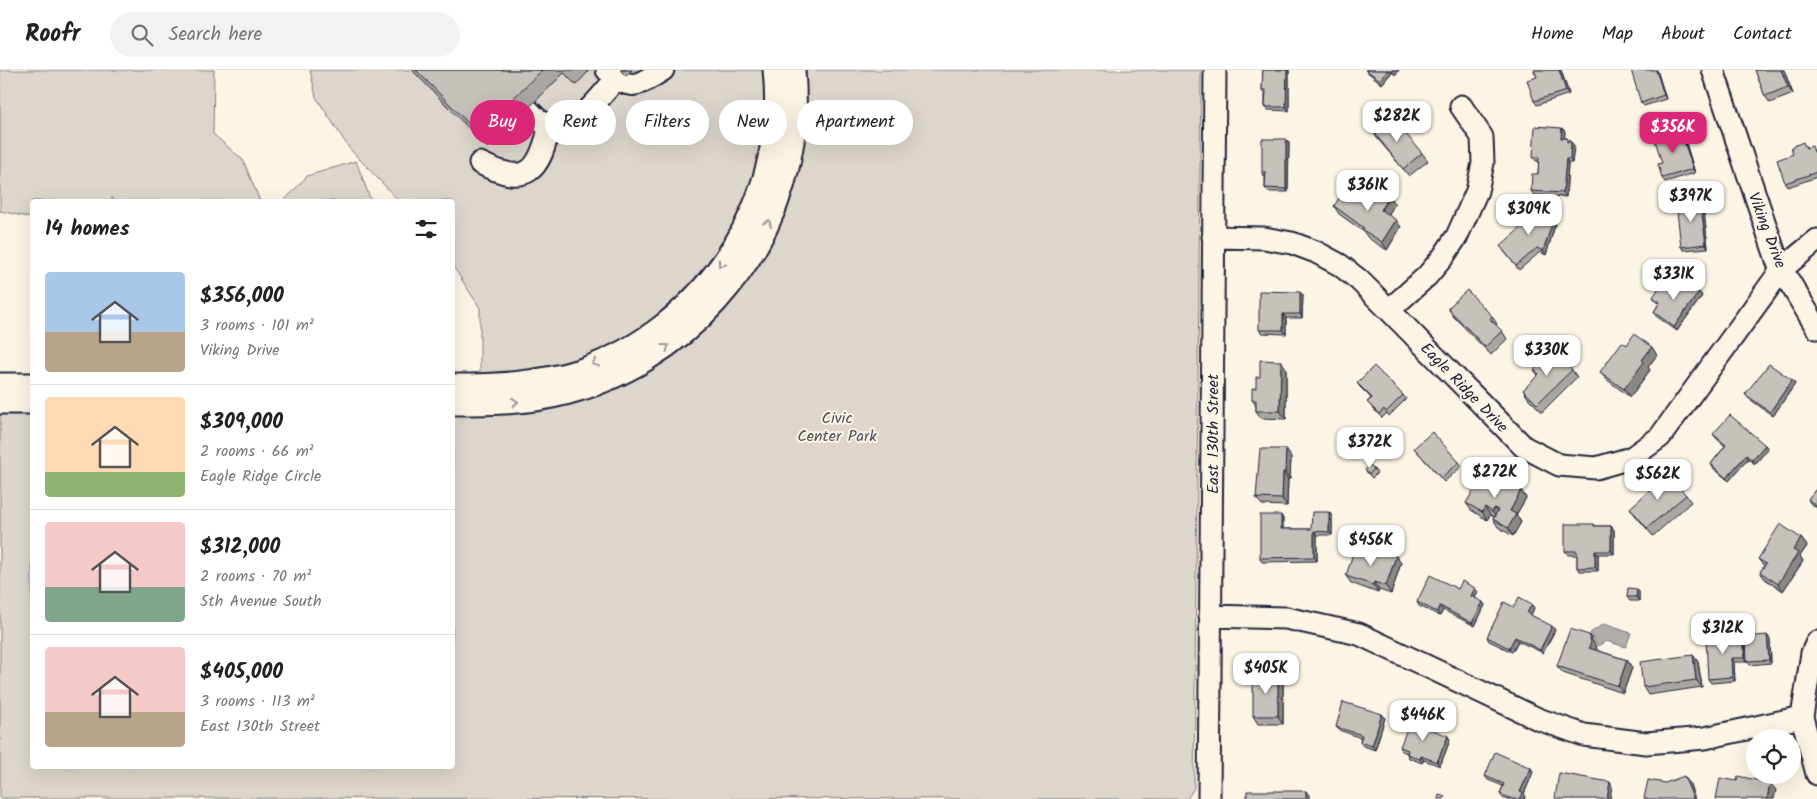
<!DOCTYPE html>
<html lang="en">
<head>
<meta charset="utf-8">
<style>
	:root { --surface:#fff; --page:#f2f2f2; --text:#222; --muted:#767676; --line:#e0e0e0; --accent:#db2777 }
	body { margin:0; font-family:Kalam,sans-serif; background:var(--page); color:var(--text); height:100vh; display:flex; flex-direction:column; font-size:19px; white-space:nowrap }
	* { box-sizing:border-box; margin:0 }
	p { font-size:16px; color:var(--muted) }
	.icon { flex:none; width:28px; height:28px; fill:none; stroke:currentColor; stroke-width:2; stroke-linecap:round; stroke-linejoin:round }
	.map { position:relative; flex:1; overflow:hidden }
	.sheet { position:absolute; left:30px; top:129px; width:425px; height:570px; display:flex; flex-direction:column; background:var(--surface); border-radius:5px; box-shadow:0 5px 20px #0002 }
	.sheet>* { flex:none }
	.banner { position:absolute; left:470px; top:30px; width:475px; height:45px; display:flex; gap:10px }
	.buttons { position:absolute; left:1746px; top:659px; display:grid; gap:10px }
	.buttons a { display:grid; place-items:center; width:55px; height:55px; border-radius:50%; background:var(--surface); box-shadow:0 5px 20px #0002; font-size:25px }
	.price { position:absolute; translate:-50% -42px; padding:0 11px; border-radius:10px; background:#fff; color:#222; font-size:16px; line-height:32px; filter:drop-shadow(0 1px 2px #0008) }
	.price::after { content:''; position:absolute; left:50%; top:30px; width:15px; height:11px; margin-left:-8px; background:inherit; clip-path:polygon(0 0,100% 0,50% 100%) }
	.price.on { background:var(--accent); color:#fff }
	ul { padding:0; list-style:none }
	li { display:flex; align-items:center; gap:15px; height:125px; padding:0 15px }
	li+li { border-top:1px solid var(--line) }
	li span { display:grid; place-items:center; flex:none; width:140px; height:100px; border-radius:5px; color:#555 }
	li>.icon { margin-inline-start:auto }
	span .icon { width:60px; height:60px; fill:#fffc; stroke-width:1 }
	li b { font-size:21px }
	h2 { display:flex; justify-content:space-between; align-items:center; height:60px; padding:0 15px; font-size:21px }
	.chip { padding:0 18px; border-radius:22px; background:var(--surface); box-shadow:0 5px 20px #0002; font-size:18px; line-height:45px }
	.chip.on { background:var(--accent); color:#fff }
	header { display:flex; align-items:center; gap:30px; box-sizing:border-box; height:70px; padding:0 25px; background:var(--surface); border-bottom:1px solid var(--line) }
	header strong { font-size:24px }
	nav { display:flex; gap:28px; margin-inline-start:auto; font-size:18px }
	.search { width:350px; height:45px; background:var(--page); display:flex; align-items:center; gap:12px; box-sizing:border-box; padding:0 18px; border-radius:28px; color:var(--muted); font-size:19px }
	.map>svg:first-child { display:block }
	.green { fill:#dcd6cc; stroke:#7f7c84 }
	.water { fill:#b2adab; stroke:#78757e }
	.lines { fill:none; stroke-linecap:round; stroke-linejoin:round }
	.minor-casing { stroke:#22223b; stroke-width:25 }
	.minor { stroke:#fcf5e5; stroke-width:21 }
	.wall { fill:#aaa6a1; stroke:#22223b }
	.shaded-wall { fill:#8b8783; stroke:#22223b }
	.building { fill:#c6c1bb; stroke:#22223b }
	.oneway { stroke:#9a9698 }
	.labels { text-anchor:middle; stroke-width:4; stroke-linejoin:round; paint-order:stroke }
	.street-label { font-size:16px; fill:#22223b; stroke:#fcf5e5 }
	.park-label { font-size:16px; fill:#504f5f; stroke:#fcf5e5 }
</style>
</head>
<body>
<header>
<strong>Roofr</strong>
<div class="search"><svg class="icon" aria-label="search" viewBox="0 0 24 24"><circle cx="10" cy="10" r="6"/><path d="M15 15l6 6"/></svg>Search here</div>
<nav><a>Home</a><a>Map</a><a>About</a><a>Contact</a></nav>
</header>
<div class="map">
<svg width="1817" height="729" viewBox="0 0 1817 729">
	<rect width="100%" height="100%" fill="#fcf5e5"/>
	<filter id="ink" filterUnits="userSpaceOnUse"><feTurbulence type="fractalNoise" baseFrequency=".02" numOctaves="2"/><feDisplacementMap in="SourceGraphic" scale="10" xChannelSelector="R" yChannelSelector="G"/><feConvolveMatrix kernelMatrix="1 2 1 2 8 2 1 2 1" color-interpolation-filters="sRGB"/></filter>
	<g filter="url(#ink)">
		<!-- green -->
		<path class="green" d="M0,0H214L213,64L243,90L260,131H115L112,127V131H32V148L0,141Z
			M310,0H1201L1194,718L1187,729L0,728V344H32V696H452L453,344L480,343V238L453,196L452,131H399L349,78L316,27Z
			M356,91L371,131H284L307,106Z"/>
		<!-- water -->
		<path class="water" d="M1604,554L1631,563L1626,577L1606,571L1598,576L1590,563Z"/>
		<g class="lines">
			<defs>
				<path id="minor" d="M607,0C631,23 638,15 663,0
					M1713,0L1778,193L1817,258
					M527,39C532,43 536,49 542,52C573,69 598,28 616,9
					M480,93C528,117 539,102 550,55
					M1213,167L1264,168L1292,173L1316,182L1340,195L1359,210L1389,240L1524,377L1559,395L1596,398L1631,388L1660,367L1782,199L1817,170
					M1389,240L1427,206L1443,187L1457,166L1477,121L1483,93L1482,67L1461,36
					M0,314H32
					M452,315C495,315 539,313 580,300C704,258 788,131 774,0
					M0,333H32
					M452,334C490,334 529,334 565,324C682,295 776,191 793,72C796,48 796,24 794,0
					M1210,546L1286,548L1359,564L1538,649L1584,665L1646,673L1705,668L1802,647
					M1817,572L1812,583L1802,647L1817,704
					M1209,729L1215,0"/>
			</defs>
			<!-- minor casing -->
			<use href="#minor" class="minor-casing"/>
			<!-- minor -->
			<use href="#minor" class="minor"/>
		</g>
		<!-- wall -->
		<path class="wall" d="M412,0H587L588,2L576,15L564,3L488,78Z
			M620,0H632L626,6Z
			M1263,0H1289V41L1268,40L1265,37V24L1262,20Z
			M1365,0H1399L1395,5L1392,2L1382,14Z
			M1534,0H1561L1569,24L1537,35L1534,31L1537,7Z
			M1657,0L1666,29L1644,36L1641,33Z
			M1755,0H1784L1793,24L1770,33L1765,26Z
			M1562,58L1565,62L1564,68H1567L1574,76L1572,93H1568L1566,127L1534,125L1531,121L1538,104L1539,91H1536L1533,87Z
			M1680,59L1683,63L1695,103L1665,112L1662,108V93Z
			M1372,60H1399L1422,83L1428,91L1409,106L1377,68Z
			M1286,69L1289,73L1288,122H1268L1265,118V106H1264L1262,102Z
			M1806,76L1807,78L1814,80L1815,82L1817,81V107L1788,117L1785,113L1793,84Z
			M1360,129L1395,134L1388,145L1401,157L1387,180L1368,168L1364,162L1339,144L1334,136Z
			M1700,129L1703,133L1708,178L1684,180L1681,177Z
			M1557,149L1546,185L1540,182L1519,200L1503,180Z
			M1300,222L1303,225L1302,248H1286V264L1262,263L1259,260Z
			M1699,222L1702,226L1677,261L1656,246L1654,242L1659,233L1656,231L1653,227Z
			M1448,238L1492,246L1497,254L1496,255L1502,261L1507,269L1491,285L1453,246Z
			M1657,285L1648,297L1650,300L1630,327L1606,309L1600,302Z
			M1286,298V349L1261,348L1256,341V335L1252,330L1256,318Z
			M1534,300H1572L1577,307L1542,342L1528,328L1523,320L1538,305Z
			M1792,310L1795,314L1773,346L1748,328L1745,324Z
			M1357,313L1403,325L1406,329L1389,346L1387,343L1382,348L1367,332L1371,328L1360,317Z
			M1713,364L1765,375L1768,379L1755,394L1748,389L1729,411L1713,398L1711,394L1725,376L1716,368Z
			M1414,378L1459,392L1462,396L1444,412Z
			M1291,387L1290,409H1288L1287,436L1262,435L1256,428Z
			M1374,399L1377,403L1372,408L1365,400Z
			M1494,413L1521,420L1526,428L1516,445L1521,452L1513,466L1498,457L1493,449L1494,447L1490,445L1487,450L1471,440L1466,433Z
			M1817,418V438L1810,433L1808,429Z
			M1686,425L1691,432L1653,466L1635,445L1630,438Z
			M1329,442L1332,446V465H1317V491L1262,492L1260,488L1281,445L1283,449V459H1311Z
			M1594,454L1595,456H1611L1614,460V484H1598V501H1580L1577,498V485H1568L1565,481Z
			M1801,468L1807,476L1800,486L1803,491L1783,521L1765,509L1760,502L1764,496L1758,489Z
			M1401,493L1391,524L1379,520L1378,523L1351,513L1346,506Z
			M1458,519L1478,522L1475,528L1485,535L1475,556L1443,540L1440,546L1419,536L1417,532Z
			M1639,522V531H1630L1627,527Z
			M1514,537L1534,538L1531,545L1555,560L1543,583L1518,571L1512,582L1489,571L1487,567Z
			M1589,565L1594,573L1597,579L1596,580L1627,590L1632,598L1623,623L1563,603L1557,596Z
			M1767,565L1770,569L1771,593L1750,595L1747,591Z
			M1742,566L1745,570L1746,592H1734L1735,611L1711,613L1708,609Z
			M1693,585L1698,592L1702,617L1648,625L1643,617Z
			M1283,613V654H1258L1253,646Z
			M1382,644L1385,648L1375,680L1363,676L1360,672L1361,668L1339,660L1336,657Z
			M1448,666L1450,670L1440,696L1424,690L1422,693L1409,688L1407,684V683L1402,681L1400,677Z
			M1531,698L1533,702L1524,724L1526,727L1525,729H1505L1503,728L1500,724L1503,716L1488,710L1485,706Z"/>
		<!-- shaded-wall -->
		<path class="shaded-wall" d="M1287,0H1289V41L1286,37Z
			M1388,0H1390L1392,2L1382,14L1380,10Z
			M1393,0H1399L1395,5L1392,1Z
			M1559,0H1561L1569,24L1566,21Z
			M1656,0H1657L1666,29L1664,25Z
			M1781,0H1784L1793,24L1788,17Z
			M1562,58L1565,62L1564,72L1561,68Z
			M1680,59L1683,63L1695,103L1693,99Z
			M1286,69L1289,73L1288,122L1286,119Z
			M1571,72L1574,76L1572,93L1570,89Z
			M1566,89L1568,93L1566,127L1563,123Z
			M1389,127L1395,134L1386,148L1381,140Z
			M1700,129L1703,133L1708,178L1706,174Z
			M1555,145L1557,149L1546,185L1543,181Z
			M1396,150L1401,157L1387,180L1382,172Z
			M1300,222L1303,225L1302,248L1300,244Z
			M1699,222L1702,226L1677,261L1674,257Z
			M1283,244L1286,248V264L1283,260Z
			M1652,277L1657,285L1648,297L1650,300L1630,327L1624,319L1642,290Z
			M1281,291L1286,298V349L1280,341Z
			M1792,310L1795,314L1773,346L1770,342Z
			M1765,375L1768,379L1755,394L1752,390Z
			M1286,379L1291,387L1290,409L1285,402Z
			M1746,385L1748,389L1729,411L1726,408Z
			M1283,402L1288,409L1287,436L1282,429Z
			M1521,420L1526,428L1516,445L1521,452L1513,466L1508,458L1510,441Z
			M1485,437L1490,445L1487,450L1482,442Z
			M1494,438L1500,446L1497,449L1492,442Z
			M1329,442L1332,446V465L1329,462Z
			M1281,445L1283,449V463L1281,459Z
			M1611,456L1614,460V484L1611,481Z
			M1314,461L1317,465V491L1314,487Z
			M1801,468L1807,476L1800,486L1803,491L1783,521L1778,514L1793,480Z
			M1595,481L1598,484V501L1595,497Z
			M1396,486L1401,493L1391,524L1386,516Z
			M1374,512L1379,520L1378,523L1373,515Z
			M1475,518L1478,522L1474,530L1471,526Z
			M1637,519L1639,522V531L1636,527Z
			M1483,532L1485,535L1475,556L1472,553Z
			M1532,534L1534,538L1530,547L1527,543Z
			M1440,536L1443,540L1440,546L1437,542Z
			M1552,556L1555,560L1543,583L1540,580Z
			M1589,565L1594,573L1597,579L1595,586L1589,578Z
			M1767,565L1770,569L1771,593L1769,590Z
			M1742,566L1745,570L1746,592L1744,588Z
			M1515,567L1518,571L1512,582L1509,578Z
			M1693,585L1698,592L1702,617L1696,610Z
			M1731,588L1734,592L1735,611L1732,607Z
			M1627,590L1632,598L1623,623L1618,616Z
			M1278,605L1283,613V654L1278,646Z
			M1382,644L1385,648L1375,680L1372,676Z
			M1448,666L1450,670L1440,696L1437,692Z
			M1421,686L1424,690L1422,693L1420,689Z
			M1531,698L1533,702L1524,724L1526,727L1525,729H1520V722Z
			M1684,706L1690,714L1695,729L1693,728Z
			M1610,712L1612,716L1610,729H1607Z
			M1770,713L1776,720L1774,729H1767Z
			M1306,721L1309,725V729H1306Z"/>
		<!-- building -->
		<path class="building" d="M416,0H542L478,63Z
			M1263,0H1287L1286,37H1265L1266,20H1262Z
			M1366,0H1388L1380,10Z
			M1534,0H1559L1566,21L1534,31L1527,10L1537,7Z
			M1631,0H1656L1664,25L1641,33Z
			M1755,0H1781L1788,17L1765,26Z
			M1388,46L1399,60L1401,58L1422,83L1403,99L1372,60Z
			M1535,56L1562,58L1561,68H1567V72H1571L1570,89H1566L1563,123L1531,121L1532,104H1538L1539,87H1533Z
			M1680,59L1693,99L1662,108L1658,94L1662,93L1654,67Z
			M1262,69H1286V119L1265,118L1266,102H1262Z
			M1803,72L1806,78L1812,76L1814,82L1817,81V102L1785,113L1777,90L1793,84L1791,77Z
			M1373,116L1389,127L1381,140L1396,150L1382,172L1363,160L1364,158L1334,136L1345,119L1360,129L1361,127L1364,129Z
			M1700,129L1706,174L1681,177L1676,132Z
			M1530,137L1555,145L1543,181L1537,178L1516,196L1500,176L1523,156Z
			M1678,207L1699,222L1674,257L1654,242L1660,232L1653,227L1663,212L1671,218Z
			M1467,220L1492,246L1490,249L1502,261L1485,277L1448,238Z
			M1259,221L1300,222V244H1283V260H1259Z
			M1634,264L1652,277L1642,290L1644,292L1624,319L1600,302L1622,272L1627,275Z
			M1554,281L1572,300L1537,334L1523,320L1539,304L1534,300Z
			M1260,290L1281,291L1280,341H1256V330H1252V318H1256V307H1260Z
			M1769,294L1792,310L1770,342L1745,324Z
			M1374,296L1403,325L1386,342L1384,339L1379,344L1367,332L1372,328L1357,313Z
			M1730,345L1765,375L1752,390L1746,385L1726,408L1711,394L1726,375L1713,364Z
			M1432,362L1459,392L1441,408L1414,378Z
			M1260,379H1286L1285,402H1283L1282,429L1256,428Z
			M1370,395L1374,399L1369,404L1365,400Z
			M1668,404L1686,425L1647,458L1630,438Z
			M1482,406L1494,413L1498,407L1521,420L1510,441L1516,444L1508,458L1493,449L1498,440L1494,438L1492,442L1485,437L1482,442L1466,433Z
			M1817,418V437L1808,429Z
			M1312,442H1329V462L1314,461V487L1260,488V445H1281V459H1311Z
			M1565,454H1594V456H1611V481H1595V497L1577,498V481H1565Z
			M1780,454L1801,468L1793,480L1798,483L1778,514L1760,502L1766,494L1758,489Z
			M1355,477L1374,484L1376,479L1396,486L1386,516L1374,512L1373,515L1346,506Z
			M1430,505L1458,519L1462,511L1475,518L1471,526L1483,532L1472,553L1440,536L1437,542L1417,532Z
			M1628,518L1637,519L1636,527H1627Z
			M1519,527L1532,534L1527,543L1552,556L1540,580L1515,567L1509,578L1487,567L1504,532L1514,537Z
			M1570,559L1589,565L1591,572L1589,578L1627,590L1618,616L1557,596Z
			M1767,565L1769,590L1747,591L1746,567Z
			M1742,566L1744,588H1731L1732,607L1708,609L1706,568Z
			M1693,585L1696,610L1643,617L1640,592Z
			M1253,605H1278V646H1253Z
			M1343,632L1382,644L1372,676L1360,672L1362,665L1336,657Z
			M1410,651L1448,666L1437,692L1421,686L1420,689L1407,684L1408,680L1400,677Z
			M1495,682L1531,698L1520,722L1523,723L1520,729H1512L1500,724L1504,714L1485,706Z
			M1559,703L1610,712L1607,729H1559L1555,728Z
			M1684,706L1693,728L1691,729H1644L1648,710L1665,713Z
			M1738,706L1770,713L1767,729H1716L1720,708L1737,711Z
			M1247,721H1306V729H1247Z
			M1439,725L1445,727L1444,729H1438Z"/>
		<!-- one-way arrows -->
		<defs><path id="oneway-chevron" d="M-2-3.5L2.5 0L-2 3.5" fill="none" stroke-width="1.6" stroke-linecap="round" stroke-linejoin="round" transform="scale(1.25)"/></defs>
		<g class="oneway">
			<use href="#oneway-chevron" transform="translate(768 153) rotate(-65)"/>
			<use href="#oneway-chevron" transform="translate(721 194) rotate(126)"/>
			<use href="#oneway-chevron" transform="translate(666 277) rotate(-36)"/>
			<use href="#oneway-chevron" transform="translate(595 293) rotate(158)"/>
			<use href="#oneway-chevron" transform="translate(515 332) rotate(-5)"/>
		</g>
	</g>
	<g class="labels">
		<!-- street labels -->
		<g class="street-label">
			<text transform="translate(1768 160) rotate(69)" y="6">Viking Drive</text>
			<text transform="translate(1465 317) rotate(46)" y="6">Eagle Ridge Drive</text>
			<text transform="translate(1212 364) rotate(-90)" y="6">East 130th Street</text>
		</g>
		<!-- park labels -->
		<g class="park-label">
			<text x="837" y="353">Civic<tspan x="837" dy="18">Center Park</tspan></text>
		</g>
	</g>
</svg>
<div class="buttons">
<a><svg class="icon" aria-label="locate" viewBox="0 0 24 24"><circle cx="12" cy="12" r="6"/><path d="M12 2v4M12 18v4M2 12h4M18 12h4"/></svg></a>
</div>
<b class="price" style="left:1397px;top:73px">$282K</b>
<b class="price on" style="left:1673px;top:84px">$356K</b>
<b class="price" style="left:1368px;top:142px">$361K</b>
<b class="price" style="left:1691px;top:153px">$397K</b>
<b class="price" style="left:1529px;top:166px">$309K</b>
<b class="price" style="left:1674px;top:231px">$331K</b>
<b class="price" style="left:1547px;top:307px">$330K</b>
<b class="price" style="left:1370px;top:399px">$372K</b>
<b class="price" style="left:1495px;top:429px">$272K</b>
<b class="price" style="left:1658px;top:431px">$562K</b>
<b class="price" style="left:1371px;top:497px">$456K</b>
<b class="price" style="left:1723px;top:585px">$312K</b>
<b class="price" style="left:1266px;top:625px">$405K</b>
<b class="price" style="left:1423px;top:672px">$446K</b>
<div class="banner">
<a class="chip on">Buy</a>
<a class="chip">Rent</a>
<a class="chip">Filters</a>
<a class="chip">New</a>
<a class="chip">Apartment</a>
</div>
<section class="sheet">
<h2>14 homes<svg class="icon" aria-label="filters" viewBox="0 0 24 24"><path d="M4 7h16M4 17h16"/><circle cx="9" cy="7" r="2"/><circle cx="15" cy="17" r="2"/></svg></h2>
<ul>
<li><span style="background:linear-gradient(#a9c7e8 60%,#b9a48a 0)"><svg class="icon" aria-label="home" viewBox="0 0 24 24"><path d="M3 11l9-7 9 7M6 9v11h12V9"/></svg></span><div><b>$356,000</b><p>3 rooms · 101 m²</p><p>Viking Drive</p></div></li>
<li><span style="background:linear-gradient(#ffd9b3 75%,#8fb573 0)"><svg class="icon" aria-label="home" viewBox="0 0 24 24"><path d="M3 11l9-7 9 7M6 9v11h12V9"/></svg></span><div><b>$309,000</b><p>2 rooms · 66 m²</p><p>Eagle Ridge Circle</p></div></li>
<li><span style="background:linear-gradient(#f6c9c9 65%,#7fa58c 0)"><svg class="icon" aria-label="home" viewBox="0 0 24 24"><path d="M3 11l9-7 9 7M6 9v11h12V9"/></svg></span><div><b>$312,000</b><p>2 rooms · 70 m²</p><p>5th Avenue South</p></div></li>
<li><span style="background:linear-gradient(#f6c9c9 65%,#b9a48a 0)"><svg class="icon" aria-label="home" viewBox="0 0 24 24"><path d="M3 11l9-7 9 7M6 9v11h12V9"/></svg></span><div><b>$405,000</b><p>3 rooms · 113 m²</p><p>East 130th Street</p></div></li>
</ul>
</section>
</div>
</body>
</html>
